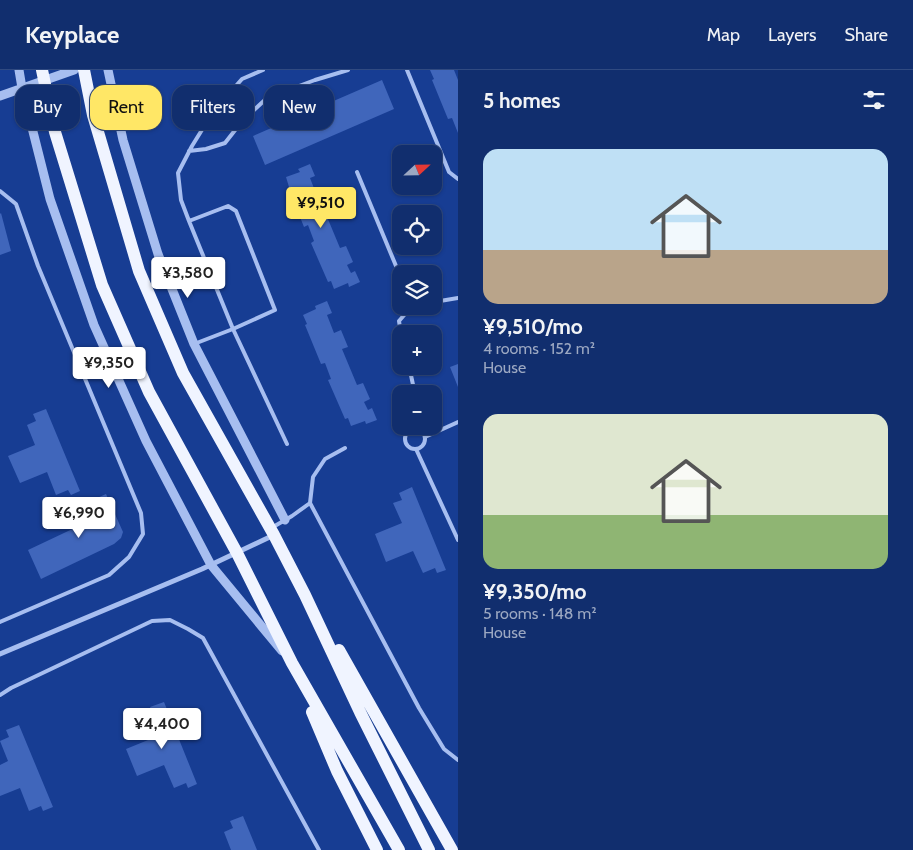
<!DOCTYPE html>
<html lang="en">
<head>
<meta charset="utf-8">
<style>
	:root { --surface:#112e6e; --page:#1a3673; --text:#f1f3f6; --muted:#9ca8c2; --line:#304a81; --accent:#ffe766 }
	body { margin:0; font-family:Cabin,sans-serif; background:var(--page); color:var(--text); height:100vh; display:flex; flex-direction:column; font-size:19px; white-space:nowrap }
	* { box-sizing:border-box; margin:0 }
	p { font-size:16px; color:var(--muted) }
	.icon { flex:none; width:28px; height:28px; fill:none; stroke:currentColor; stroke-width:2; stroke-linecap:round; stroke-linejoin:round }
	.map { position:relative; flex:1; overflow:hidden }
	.details { display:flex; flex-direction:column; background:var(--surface); width:455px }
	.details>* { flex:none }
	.guide { position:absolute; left:15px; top:15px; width:368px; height:45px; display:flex; gap:10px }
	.needle { width:32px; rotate:68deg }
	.buttons { position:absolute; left:392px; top:75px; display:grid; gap:10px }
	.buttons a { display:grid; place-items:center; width:50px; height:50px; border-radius:10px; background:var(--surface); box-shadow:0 1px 4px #0004,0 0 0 1px var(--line); font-size:25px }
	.price { position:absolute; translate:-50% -42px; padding:0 11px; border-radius:5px; background:#fff; color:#222; font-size:16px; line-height:32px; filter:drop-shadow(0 1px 2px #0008) }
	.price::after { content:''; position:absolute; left:50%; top:30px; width:15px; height:11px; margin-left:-8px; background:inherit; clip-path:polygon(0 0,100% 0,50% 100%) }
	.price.current { background:var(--accent); color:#111 }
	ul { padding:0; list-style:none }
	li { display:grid; align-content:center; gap:10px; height:265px; padding:0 25px }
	li span { display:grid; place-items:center; height:155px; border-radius:15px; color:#555 }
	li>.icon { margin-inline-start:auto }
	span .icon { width:90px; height:90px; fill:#fffc; stroke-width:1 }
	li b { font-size:21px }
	h2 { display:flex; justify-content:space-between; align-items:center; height:60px; padding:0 25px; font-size:21px }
	.pill { padding:0 18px; border-radius:15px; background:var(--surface); box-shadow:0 1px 4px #0004,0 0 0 1px var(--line); font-size:18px; line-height:45px }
	.pill.current { background:var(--accent); color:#111 }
	header { display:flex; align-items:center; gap:30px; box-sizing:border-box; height:70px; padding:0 25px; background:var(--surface); border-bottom:1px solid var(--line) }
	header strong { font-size:24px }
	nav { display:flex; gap:28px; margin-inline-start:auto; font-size:18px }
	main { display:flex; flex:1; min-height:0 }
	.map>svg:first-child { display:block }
	.building { fill:#4066bb }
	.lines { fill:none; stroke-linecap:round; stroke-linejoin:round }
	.service { stroke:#a7bef0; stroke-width:4 }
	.minor { stroke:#a7bef0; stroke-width:5 }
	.tertiary { stroke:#a7bef0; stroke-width:9 }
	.primary { stroke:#f0f4ff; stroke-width:12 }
</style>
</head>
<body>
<header>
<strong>Keyplace</strong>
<nav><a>Map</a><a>Layers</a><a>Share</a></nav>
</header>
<main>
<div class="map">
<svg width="458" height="780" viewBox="0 0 458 780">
	<rect width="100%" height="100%" fill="#173d93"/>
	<!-- building -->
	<path class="building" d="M430,0H454L458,10V63L452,48L448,49L432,10L434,9Z
		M382,10L394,39L265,95L253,66Z
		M310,94L315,106L310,108L317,126L324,123L331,139L325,142L340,178L346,176L353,192L347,195L351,203L355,201L360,212L349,217L348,213L334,219L331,211L328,212L311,173L314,171L308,155L304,157L288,117H289L286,107L300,102L298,99Z
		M1,143L11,181L0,185V144Z
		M327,231L332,243L327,245L334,263L341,260L348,277L342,279L357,315L363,313L370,329L364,332L368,340L372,338L377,350L366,354L365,351L351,356L348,348L345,349L328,310L331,309L325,293L321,294L305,255L307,254L303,245L316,239L315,236Z
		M458,294V317L450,297Z
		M46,339L80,421L71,425L68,420L56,425L47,402L20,413L8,386L35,375L27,355L36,351L33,344Z
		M412,417L446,500L437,503L435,498L423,503L413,481L386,492L375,464L402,453L393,433L402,430L399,423Z
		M106,424L123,462L121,468L114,474L41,509L28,480L83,454L77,437Z
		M164,632L197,714L188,718L186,713L174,718L164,695L137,706L126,679L153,668L144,648L153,644L150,637Z
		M19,655L53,737L43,741L41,736L29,741L20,718L0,726V695L8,691L0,671L9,667L6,660Z
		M243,746L257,780H231L224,762L233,758L230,751Z"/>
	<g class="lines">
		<!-- service -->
		<path class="service" d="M407,0L449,102L458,109
			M189,81L206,79L225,73L243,50L267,28L315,10L348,0
			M357,102L401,208
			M0,121L16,134L38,196L141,443L143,464L129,487L109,505L0,552
			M228,136L236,141L275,240L233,259L189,151Z
			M189,151L181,130L178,103L192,76L213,42L242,9L263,0
			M434,232L458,228
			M401,264L399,251L412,236
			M194,274L233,259L287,374
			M409,296L415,324
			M405 369a10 10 0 1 1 20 0a10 10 0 1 1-20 0Z
			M425,367L458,352
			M416,379L458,470
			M310,433L313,407L325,389L345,378
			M273,457L292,446L310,433L419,638L444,679L458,690
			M0,625L11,618L152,551L170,550L188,559L203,568L319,780"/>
		<!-- minor -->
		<path class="minor" d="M0,584L202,499L274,465"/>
		<!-- tertiary -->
		<path class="tertiary" d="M19,0L22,18L50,129L94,255L146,371L211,495L282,581
			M108,0L123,70L158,184L194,274L285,450
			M0,26L74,0"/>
		<!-- primary -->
		<path class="primary" d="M42,0L55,62L102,215L149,322L237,483L292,593L399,780
			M84,0L93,45L139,201L183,303L274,465L305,525L360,642L429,780
			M339,580L452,780
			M312,642L337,701L377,780"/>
	</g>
</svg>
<div class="buttons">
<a><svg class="needle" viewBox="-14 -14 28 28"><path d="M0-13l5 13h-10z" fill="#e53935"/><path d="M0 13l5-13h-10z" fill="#9ca8c2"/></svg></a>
<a><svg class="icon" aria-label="locate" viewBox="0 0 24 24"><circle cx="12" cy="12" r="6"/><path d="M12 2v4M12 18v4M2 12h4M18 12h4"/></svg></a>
<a><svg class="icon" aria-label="layers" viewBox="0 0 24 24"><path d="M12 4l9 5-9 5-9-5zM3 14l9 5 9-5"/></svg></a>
<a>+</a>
<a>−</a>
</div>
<b class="price current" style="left:321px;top:159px">¥9,510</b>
<b class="price" style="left:188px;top:229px">¥3,580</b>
<b class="price" style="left:109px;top:319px">¥9,350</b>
<b class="price" style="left:79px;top:469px">¥6,990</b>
<b class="price" style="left:162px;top:680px">¥4,400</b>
<div class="guide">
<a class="pill">Buy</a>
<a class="pill current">Rent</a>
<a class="pill">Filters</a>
<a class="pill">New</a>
</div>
</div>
<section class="details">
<h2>5 homes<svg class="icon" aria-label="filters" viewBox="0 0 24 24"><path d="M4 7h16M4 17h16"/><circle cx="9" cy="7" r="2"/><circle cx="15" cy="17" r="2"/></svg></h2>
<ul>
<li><span style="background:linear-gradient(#bfe0f5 65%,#b9a48a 0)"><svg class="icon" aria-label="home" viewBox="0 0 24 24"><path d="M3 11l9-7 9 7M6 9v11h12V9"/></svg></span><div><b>¥9,510/mo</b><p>4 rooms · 152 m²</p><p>House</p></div></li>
<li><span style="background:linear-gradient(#dfe7d0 65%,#8fb573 0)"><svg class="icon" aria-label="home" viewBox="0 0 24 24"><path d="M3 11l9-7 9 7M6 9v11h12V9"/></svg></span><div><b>¥9,350/mo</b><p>5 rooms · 148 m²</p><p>House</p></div></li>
</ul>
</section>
</main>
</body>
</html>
